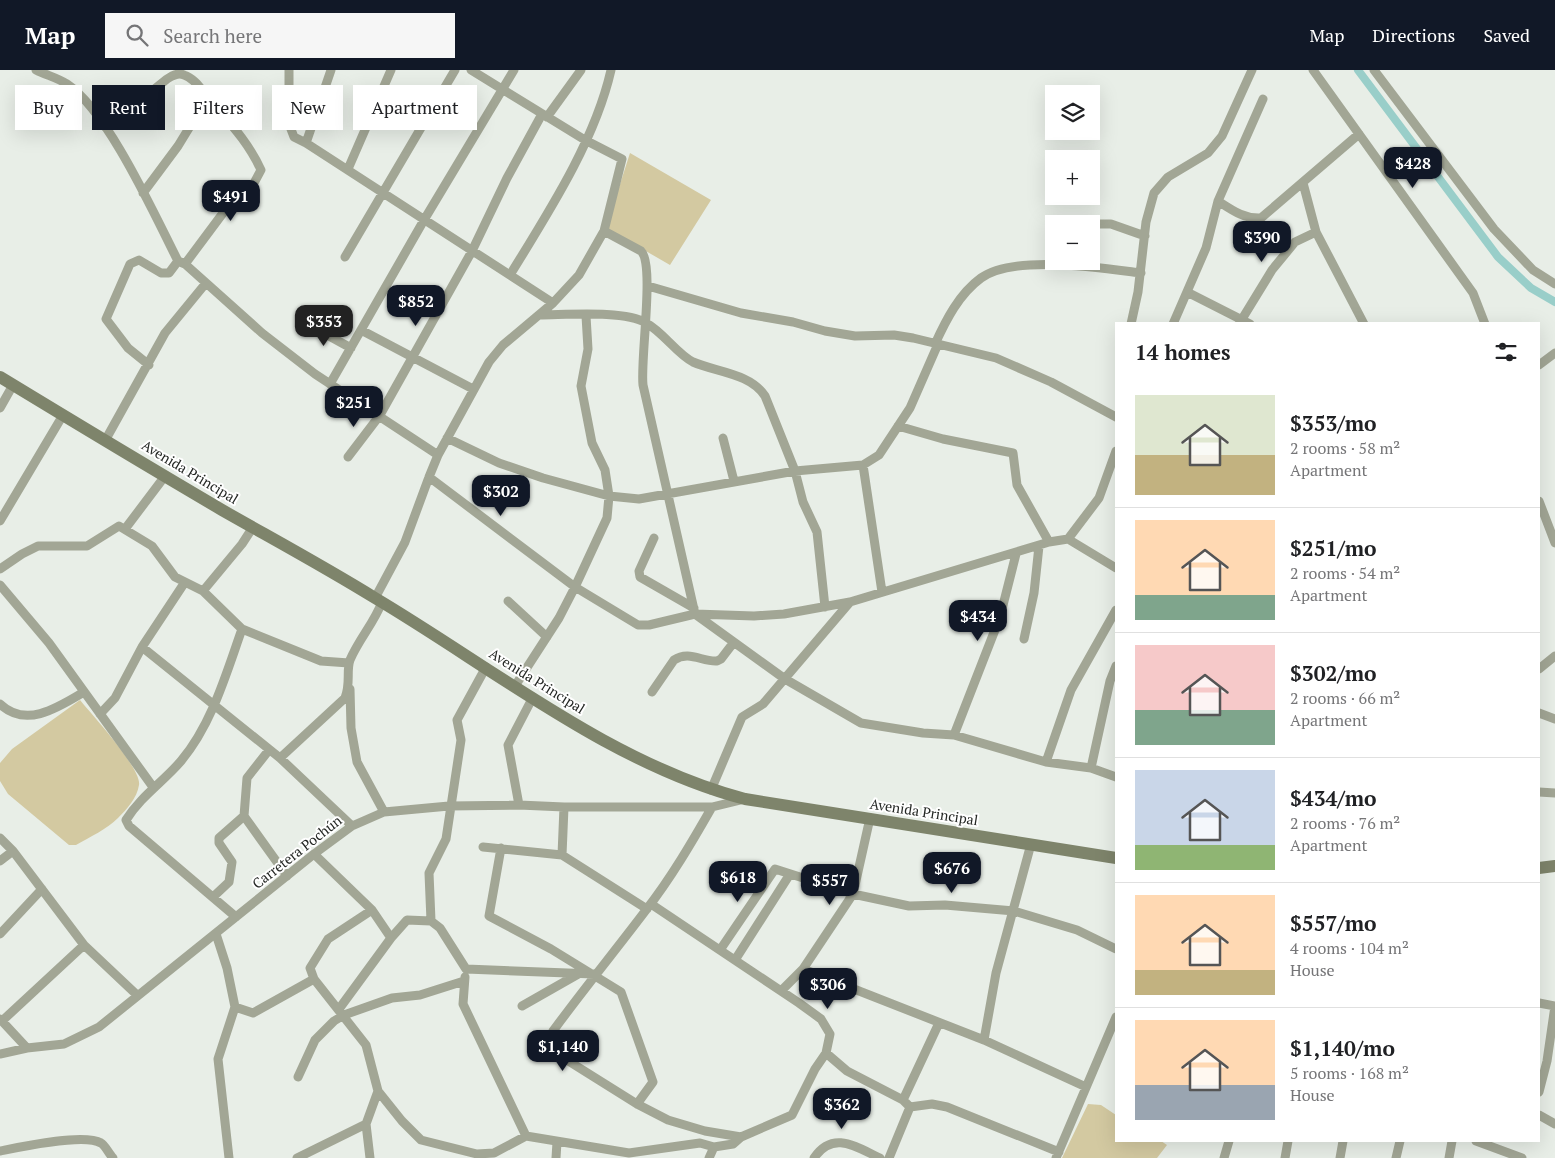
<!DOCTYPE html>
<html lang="en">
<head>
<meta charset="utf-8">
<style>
	:root { --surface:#fff; --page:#f6f6f6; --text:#202124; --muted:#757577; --line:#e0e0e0; --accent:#111827 }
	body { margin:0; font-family:"PT Serif",serif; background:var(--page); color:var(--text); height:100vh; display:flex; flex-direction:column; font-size:19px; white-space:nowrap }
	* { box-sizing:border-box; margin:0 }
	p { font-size:16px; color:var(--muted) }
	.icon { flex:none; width:28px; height:28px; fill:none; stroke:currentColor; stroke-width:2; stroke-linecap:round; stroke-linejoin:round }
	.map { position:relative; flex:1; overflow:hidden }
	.side { position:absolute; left:1115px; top:252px; width:425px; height:820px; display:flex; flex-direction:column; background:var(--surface); border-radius:0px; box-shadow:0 5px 20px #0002 }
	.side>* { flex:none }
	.banner { position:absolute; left:15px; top:15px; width:475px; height:45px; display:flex; gap:10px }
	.controls { position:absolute; left:1045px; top:15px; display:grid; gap:10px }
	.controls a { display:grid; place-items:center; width:55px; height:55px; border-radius:0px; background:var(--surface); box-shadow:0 5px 20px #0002; font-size:25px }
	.price { position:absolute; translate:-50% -42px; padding:0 11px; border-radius:10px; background:var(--accent); color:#fff; font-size:16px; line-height:32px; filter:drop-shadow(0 1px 2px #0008) }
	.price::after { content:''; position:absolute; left:50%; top:30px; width:15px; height:11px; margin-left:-8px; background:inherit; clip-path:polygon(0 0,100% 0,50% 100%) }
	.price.current { background:#222; color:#fff }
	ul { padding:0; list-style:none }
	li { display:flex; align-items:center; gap:15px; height:125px; padding:0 20px }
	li+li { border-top:1px solid var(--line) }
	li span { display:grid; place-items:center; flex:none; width:140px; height:100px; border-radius:0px; color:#555 }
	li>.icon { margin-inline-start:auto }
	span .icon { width:60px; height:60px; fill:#fffc; stroke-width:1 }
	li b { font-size:21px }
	h2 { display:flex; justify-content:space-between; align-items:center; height:60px; padding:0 20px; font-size:21px }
	.pill { padding:0 18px; border-radius:0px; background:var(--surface); box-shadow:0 5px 20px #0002; font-size:18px; line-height:45px }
	.pill.current { background:var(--accent); color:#fff }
	header { display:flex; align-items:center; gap:30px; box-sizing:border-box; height:70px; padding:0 25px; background:var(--accent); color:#fff }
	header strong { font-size:24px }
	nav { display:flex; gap:28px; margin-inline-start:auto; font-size:18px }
	.search { width:350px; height:45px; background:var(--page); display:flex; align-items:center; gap:12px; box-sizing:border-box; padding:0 18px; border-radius:0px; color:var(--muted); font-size:19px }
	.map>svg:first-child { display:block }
	.green { fill:#d3c9a1 }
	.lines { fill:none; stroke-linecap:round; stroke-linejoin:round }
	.canal { stroke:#99cec9; stroke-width:8 }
	.street { stroke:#a2a695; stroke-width:9 }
	.secondary { stroke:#7e846b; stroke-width:12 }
	.labels { text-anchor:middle; stroke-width:4; stroke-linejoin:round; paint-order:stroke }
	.street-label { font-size:14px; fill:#242724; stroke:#fff }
</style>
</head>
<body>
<header>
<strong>Map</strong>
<div class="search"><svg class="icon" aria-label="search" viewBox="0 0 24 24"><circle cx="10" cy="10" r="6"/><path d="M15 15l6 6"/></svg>Search here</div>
<nav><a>Map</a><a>Directions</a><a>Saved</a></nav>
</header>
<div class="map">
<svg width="1555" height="1088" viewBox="0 0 1555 1088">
	<rect width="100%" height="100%" fill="#e8eee7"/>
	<!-- green -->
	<path class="green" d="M630,83L711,130L670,195L606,158Z
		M80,630C92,645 142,699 139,715C137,728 127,739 118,748C107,759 90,767 76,775H69L8,724L0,711V693L12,679Z
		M1088,1034L1101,1035L1116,1045V1071H1161L1167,1075L1157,1088H1062Z"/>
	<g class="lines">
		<!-- canal -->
		<path class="canal" d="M1358,0L1498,187L1531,218L1555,232"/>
		<!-- street -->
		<path class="street" d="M36,0C46,5 58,8 67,14C108,41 155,146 178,191L185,194L262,263L315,304L438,385
			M289,0V54L294,67L306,73
			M331,0L306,73L553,233
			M471,0L585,70L622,89L604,161
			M1313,0L1473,223L1485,254
			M1374,0L1494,159L1533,200L1555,214
			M547,47L581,0
			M106,58L167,9C172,6 178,2 184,5C194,8 201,19 207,26C227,50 248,71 261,100L253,115L229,135L185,194
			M348,99L391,0
			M1303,113L1316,162L1364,254
			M143,123L178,76L208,27
			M1218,131C1232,140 1244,149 1261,148L1359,64
			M1082,154H1111L1145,166
			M345,187L455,0
			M510,205C548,143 595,71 611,0
			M648,216L741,243L793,252L825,261L855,266L894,265L913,268L996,288L1051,312L1116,347
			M1187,222L1250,254
			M539,245C566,245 625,240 646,253C663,262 677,284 693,292C716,302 750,303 765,326L795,401L803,432L817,462L825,537
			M586,246L588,279L581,316L592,373L605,400L609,426L607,448L575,517L638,555H649L695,544L754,546L784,544L850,532L1049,472L1068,469L1099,428L1116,381
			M1131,254L1138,222L1146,152L1154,123L1168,107L1208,83L1222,66L1252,0
			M1173,254L1206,178L1218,131L1263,29
			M1239,254L1272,200L1295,172L1316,162
			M309,255L351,278
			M361,260L473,319
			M935,274C946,250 959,224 981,208C1014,184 1102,198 1141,203
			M149,295L128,278L106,249L130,194L139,190L161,203H169L178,191
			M1539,295L1555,283
			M330,314L424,150L514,0
			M0,338L13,315
			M898,356L943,369L1013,383L1017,415L1049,472
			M447,368L499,393L543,408L609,426L639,429L795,401L863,395L879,385L910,338L938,274
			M723,368L734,411
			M106,369L165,263L206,213
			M348,387L380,345L472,181L507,108L542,44
			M863,395L882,522
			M429,407L438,385L489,292L503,275L553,233L579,205L604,161L641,181C655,194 640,290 643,315L695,544L785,609L861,653L923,663L954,665L1046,692L1091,698L1116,707
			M1539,431L1555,473
			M0,451L63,345
			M125,459L165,406
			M654,468L639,501L640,507L694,538
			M1068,469L1116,498
			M0,499L22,484L38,476H87L119,456L152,476L175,507L203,521L242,559L321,591L349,593
			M0,515L49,573L153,717
			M203,521L242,474L253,457
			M375,528L405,472L429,407L575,517L559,548L515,616
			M508,531L547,567
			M1024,569L1034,523L1039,476
			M142,577L280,688L352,756
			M1539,599L1555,586
			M350,619L351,658L357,692L384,742
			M652,622L674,590C689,580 702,592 717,591L721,589L734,572
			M0,634C26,659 59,637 84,622
			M1539,643L1555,649
			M100,644L115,628L142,577L185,512
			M954,665L1000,547L1016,484
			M269,680L247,708L244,746L287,806
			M280,688L345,628C351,613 346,601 350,590C359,569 374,553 382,532
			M1046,692L1071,620L1116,540
			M1091,698L1110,611L1116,596
			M711,720L742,647L763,634L850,532
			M1539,722L1555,723
			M519,735L508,675L533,627
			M712,737C692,772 671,808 646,840C615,881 583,920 553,961L551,971L554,982L637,1034L668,1050L705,1061L741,1067L792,1045L815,999L826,983
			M0,768L13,781L84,875L137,925
			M1031,774L996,903L984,970L1086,1017
			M483,777L562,785L647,839
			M501,778L489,846L551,879L621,922L653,1012L637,1034
			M314,784L372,840L391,868L407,850L431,851L440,858L466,899L594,904
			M562,785L564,737
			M0,791L13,781
			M213,827L229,812L232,792L219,773V768L244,746
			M651,834L799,933L821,949L830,964L826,983L847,1001L903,1030L910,1037L889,1088
			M236,847L129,756L126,750C141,726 163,712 181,691C212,654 226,604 242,559
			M431,851L429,803L446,769L461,670L457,650L486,597
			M0,864L42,819
			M216,864L227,898L235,937L218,989L229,1088
			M720,880L775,799L853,824L909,836L945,835L1014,841L1077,860L1116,879
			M735,890L790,804
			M803,899L984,970
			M465,907L463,934L526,1066
			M314,909L366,975L378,1021L366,1054L370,1088
			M782,920L803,899L853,824L870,748
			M1539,933L1555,936
			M522,936L580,903
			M235,937L253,943L314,909L310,898L328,869L372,840
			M339,939L391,868
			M0,949L27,978
			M2,951L84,875
			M0,984L27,978L64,974L99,957L314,784L352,756L384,742L449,736L519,735L564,737H712L745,729
			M298,1007L315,970L334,951L344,945L392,928L420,925L464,911
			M378,1021L402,1051L421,1070L477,1084L494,1083L526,1066L629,1083L700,1073L714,1077
			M1539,1022L1547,991L1555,936
			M903,1030L939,953
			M910,1037L932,1034L947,1037L1059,1082
			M1539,1045L1555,1054
			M1476,1071L1522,1088
			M0,1081C20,1077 84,1063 101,1073C105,1075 109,1084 113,1088
			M297,1088L366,1054
			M556,1088L557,1072
			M709,1088L714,1077L733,1074L741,1067
			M814,1088C833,1060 856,1077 880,1088
			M1056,1088L1116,947
			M1224,1088L1229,1071
			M1285,1088L1288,1071
			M1340,1088L1343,1071
			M1396,1088L1400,1071
			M1449,1088L1452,1071"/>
		<!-- secondary -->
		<path class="secondary" d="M0,307C74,352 147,396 222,440C273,469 325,497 375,528C493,598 611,694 745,729L1116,788
			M1539,798L1555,796"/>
	</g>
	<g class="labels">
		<!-- street labels -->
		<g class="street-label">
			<text transform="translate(190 402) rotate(31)" y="5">Avenida Principal</text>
			<text transform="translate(537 611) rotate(32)" y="5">Avenida Principal</text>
			<text transform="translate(924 742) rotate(9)" y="5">Avenida Principal</text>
			<text transform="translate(297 782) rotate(-38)" y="5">Carretera Pochún</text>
		</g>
	</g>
</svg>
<div class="controls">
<a><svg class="icon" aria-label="layers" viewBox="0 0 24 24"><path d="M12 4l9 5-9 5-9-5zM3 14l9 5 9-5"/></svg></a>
<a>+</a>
<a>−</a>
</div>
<b class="price" style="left:1413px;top:119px">$428</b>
<b class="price" style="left:231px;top:152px">$491</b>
<b class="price" style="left:1262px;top:193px">$390</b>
<b class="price" style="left:416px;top:257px">$852</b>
<b class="price current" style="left:324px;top:277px">$353</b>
<b class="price" style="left:354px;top:358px">$251</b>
<b class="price" style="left:501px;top:447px">$302</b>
<b class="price" style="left:978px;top:572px">$434</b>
<b class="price" style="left:952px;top:824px">$676</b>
<b class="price" style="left:738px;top:833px">$618</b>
<b class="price" style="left:830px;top:836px">$557</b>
<b class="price" style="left:828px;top:940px">$306</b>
<b class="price" style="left:563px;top:1002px">$1,140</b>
<b class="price" style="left:842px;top:1060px">$362</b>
<div class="banner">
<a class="pill">Buy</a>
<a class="pill current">Rent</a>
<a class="pill">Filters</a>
<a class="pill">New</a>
<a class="pill">Apartment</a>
</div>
<section class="side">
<h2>14 homes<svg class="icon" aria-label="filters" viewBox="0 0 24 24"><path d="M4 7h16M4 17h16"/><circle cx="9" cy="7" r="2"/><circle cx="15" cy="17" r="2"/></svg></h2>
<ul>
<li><span style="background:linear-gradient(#dfe7d0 60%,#c2b280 0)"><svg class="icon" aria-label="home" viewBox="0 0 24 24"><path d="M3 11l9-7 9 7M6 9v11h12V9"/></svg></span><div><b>$353/mo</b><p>2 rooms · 58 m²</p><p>Apartment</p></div></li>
<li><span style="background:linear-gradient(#ffd9b3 75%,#7fa58c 0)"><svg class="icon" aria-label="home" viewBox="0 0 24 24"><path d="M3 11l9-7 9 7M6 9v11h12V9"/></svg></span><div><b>$251/mo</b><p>2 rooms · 54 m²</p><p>Apartment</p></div></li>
<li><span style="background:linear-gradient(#f6c9c9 65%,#7fa58c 0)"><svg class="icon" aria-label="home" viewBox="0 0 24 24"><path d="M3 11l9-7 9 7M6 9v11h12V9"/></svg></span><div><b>$302/mo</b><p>2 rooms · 66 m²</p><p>Apartment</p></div></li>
<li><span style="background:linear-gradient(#c9d6e8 75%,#8fb573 0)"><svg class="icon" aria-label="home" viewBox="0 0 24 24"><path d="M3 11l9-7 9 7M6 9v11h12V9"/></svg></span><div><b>$434/mo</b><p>2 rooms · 76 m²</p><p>Apartment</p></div></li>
<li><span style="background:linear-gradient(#ffd9b3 75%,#c2b280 0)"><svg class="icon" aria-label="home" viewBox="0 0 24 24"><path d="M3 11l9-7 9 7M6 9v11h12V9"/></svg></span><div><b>$557/mo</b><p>4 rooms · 104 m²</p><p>House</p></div></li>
<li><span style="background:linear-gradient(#ffd9b3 65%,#9aa5b1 0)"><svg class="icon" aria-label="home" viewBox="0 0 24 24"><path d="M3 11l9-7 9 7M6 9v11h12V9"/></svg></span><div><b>$1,140/mo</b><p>5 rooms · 168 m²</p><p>House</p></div></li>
</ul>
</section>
</div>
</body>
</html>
